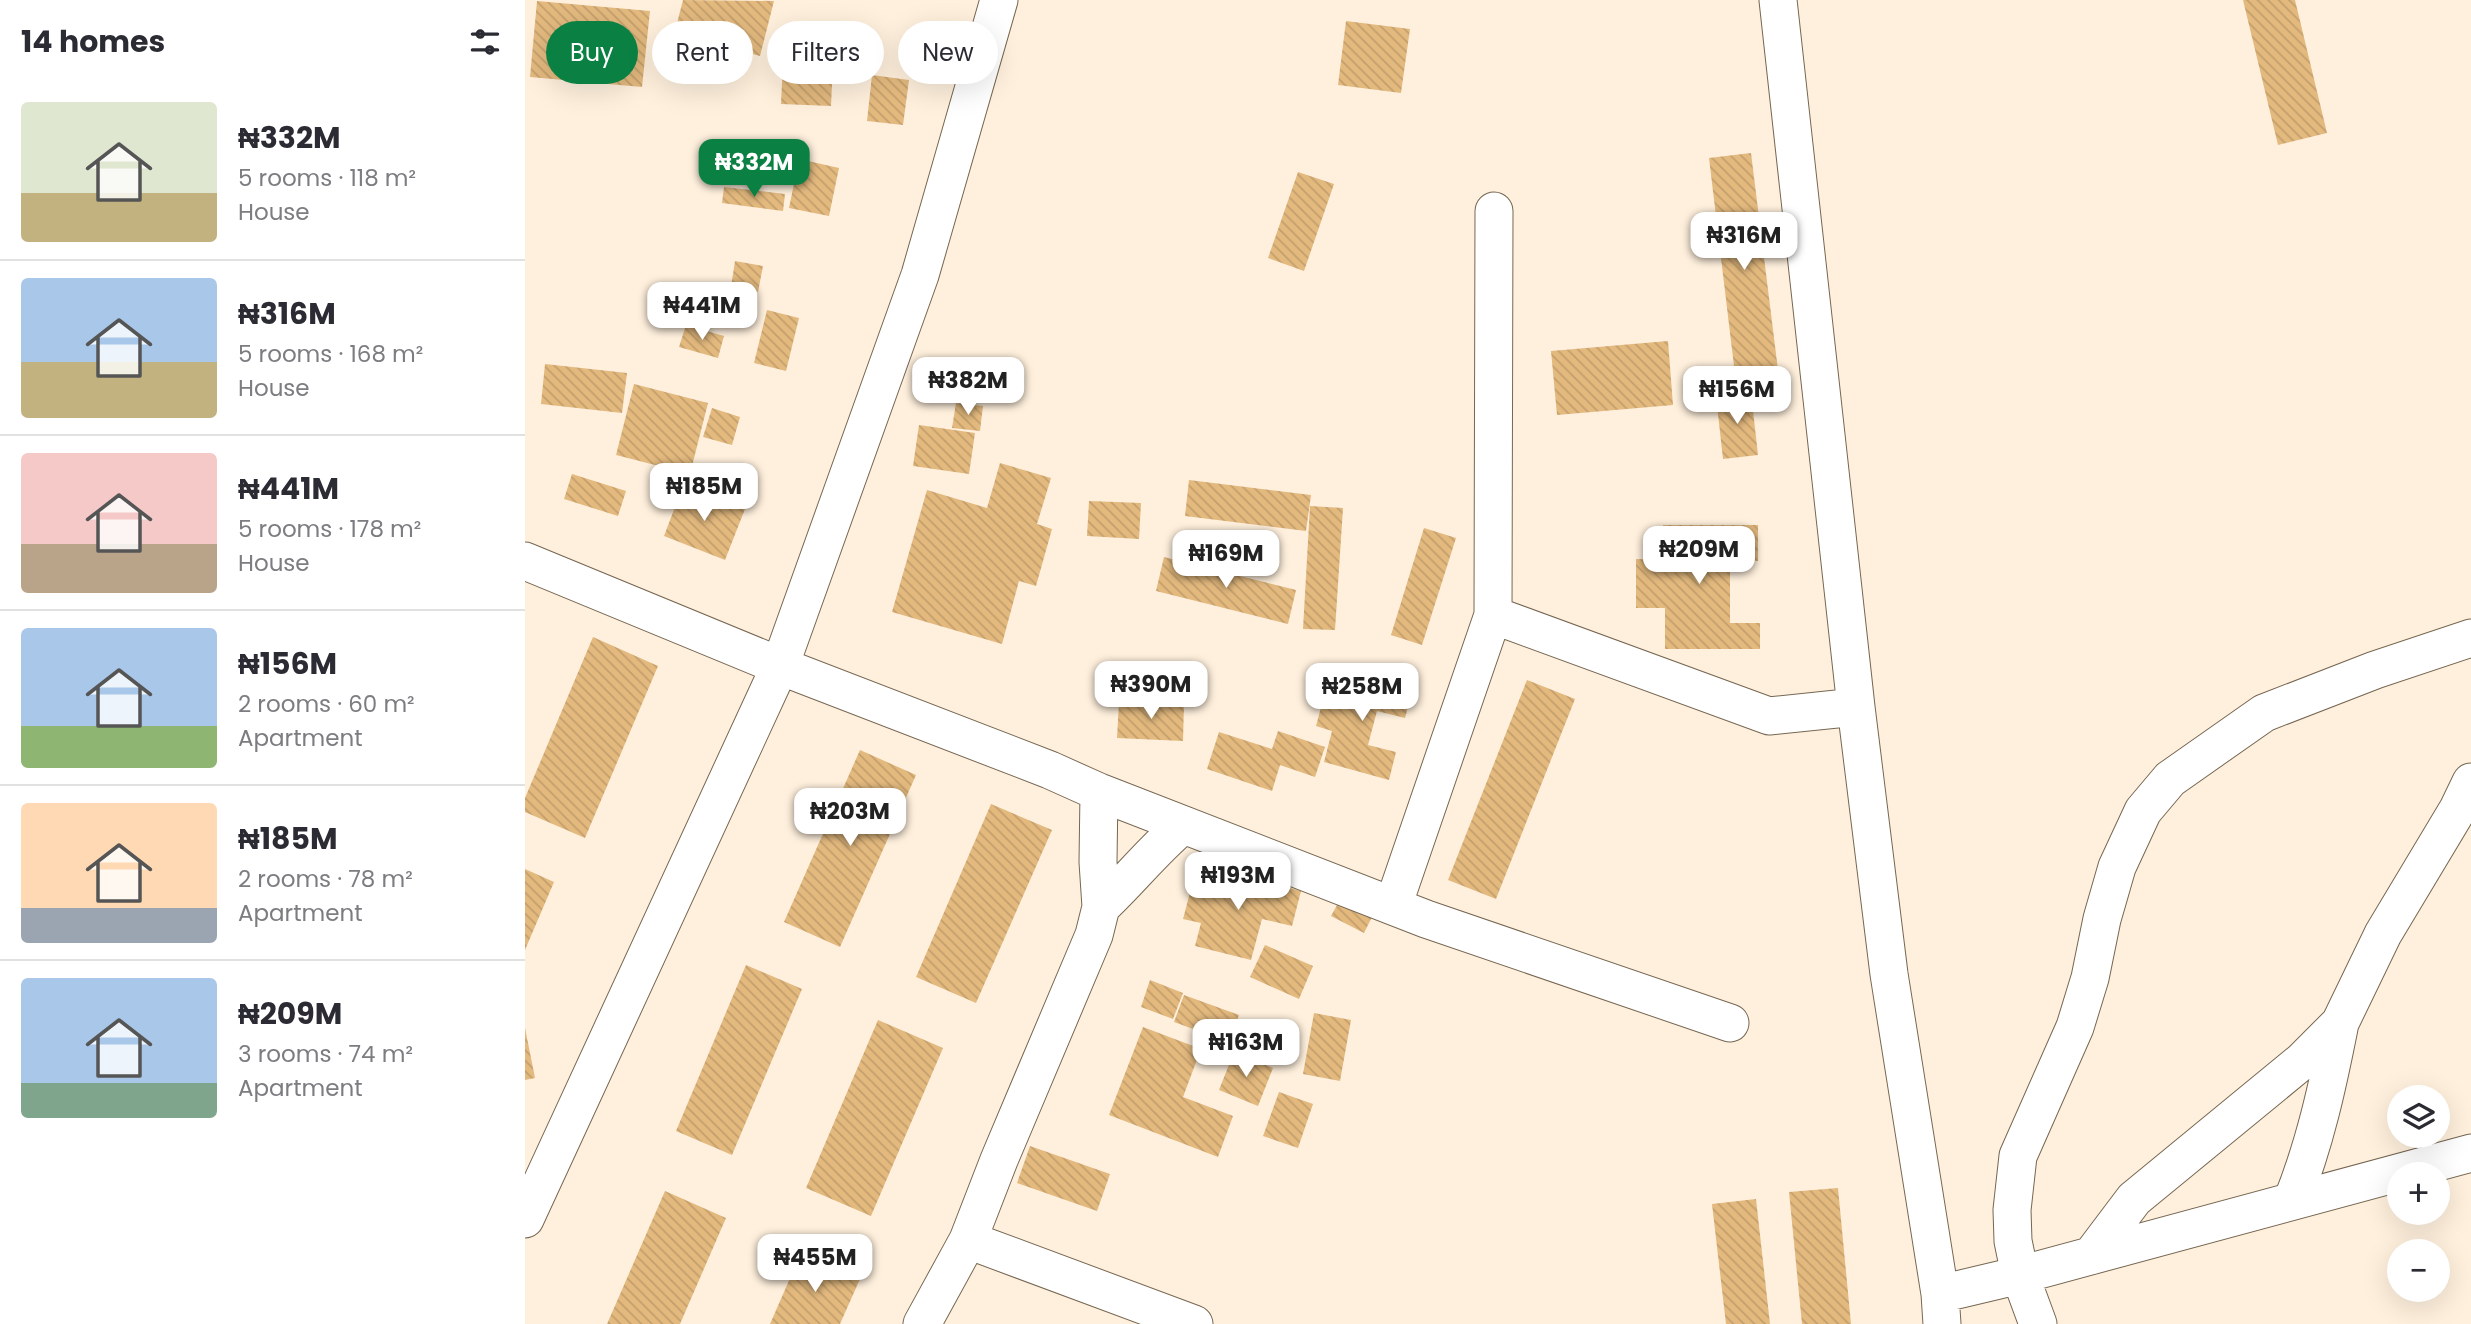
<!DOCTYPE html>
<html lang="en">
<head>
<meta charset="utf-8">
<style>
	:root { --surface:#fff; --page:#f2f2f3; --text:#2b2b33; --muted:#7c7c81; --line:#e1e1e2; --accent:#0b8043 }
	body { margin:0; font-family:Poppins,sans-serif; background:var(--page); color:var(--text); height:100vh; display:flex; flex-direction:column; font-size:26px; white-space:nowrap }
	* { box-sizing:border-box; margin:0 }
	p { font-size:23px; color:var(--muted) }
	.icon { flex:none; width:38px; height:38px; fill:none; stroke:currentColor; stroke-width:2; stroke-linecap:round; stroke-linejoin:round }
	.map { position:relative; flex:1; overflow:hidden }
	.details { display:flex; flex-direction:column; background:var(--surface); width:525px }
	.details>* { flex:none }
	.top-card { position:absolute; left:21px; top:21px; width:665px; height:63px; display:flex; gap:14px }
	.fabs { position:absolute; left:1862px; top:1085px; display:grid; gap:14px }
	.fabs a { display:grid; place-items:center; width:63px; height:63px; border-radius:50%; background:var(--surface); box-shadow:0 7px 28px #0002; font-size:35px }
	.price { position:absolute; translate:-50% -60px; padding:0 16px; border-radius:14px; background:#fff; color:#222; font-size:23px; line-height:46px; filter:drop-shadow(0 2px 4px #0008) }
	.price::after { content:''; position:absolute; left:50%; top:42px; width:21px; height:16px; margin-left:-10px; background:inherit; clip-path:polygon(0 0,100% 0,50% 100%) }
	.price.on { background:var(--accent); color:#fff }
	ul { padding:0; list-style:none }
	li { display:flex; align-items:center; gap:21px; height:175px; padding:0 21px }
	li+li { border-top:2px solid var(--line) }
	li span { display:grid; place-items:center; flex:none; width:196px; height:140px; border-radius:7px; color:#555 }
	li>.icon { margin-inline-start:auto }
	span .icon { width:84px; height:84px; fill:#fffc; stroke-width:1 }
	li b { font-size:30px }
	h2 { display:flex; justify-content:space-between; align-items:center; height:84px; padding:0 21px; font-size:30px }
	.chip { padding:0 24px; border-radius:32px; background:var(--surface); box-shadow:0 7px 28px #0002; font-size:24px; line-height:63px }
	.chip.on { background:var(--accent); color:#fff }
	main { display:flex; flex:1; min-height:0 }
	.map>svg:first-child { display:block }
	.building { fill:url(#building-back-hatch) }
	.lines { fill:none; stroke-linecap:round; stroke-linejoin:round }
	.minor-casing { stroke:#766752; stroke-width:39 }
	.minor { stroke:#fff; stroke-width:37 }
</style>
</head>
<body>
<main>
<section class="details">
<h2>14 homes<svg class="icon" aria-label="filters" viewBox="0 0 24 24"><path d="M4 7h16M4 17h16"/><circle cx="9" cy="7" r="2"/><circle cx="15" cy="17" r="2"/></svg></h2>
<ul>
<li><span style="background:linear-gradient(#dfe7d0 65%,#c2b280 0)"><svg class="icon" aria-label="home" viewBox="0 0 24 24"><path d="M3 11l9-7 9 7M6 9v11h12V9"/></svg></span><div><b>₦332M</b><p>5 rooms · 118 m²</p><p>House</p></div></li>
<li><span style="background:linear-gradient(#a9c7e8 60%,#c2b280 0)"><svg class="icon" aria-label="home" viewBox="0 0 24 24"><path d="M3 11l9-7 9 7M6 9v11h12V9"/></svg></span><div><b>₦316M</b><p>5 rooms · 168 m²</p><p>House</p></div></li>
<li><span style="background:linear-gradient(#f6c9c9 65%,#b9a48a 0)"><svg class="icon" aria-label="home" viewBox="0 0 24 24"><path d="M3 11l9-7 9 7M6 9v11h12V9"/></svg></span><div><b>₦441M</b><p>5 rooms · 178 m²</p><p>House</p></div></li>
<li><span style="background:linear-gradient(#a9c7e8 70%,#8fb573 0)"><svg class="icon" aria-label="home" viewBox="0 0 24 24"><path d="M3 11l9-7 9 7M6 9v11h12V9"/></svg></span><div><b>₦156M</b><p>2 rooms · 60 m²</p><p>Apartment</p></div></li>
<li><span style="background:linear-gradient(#ffd9b3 75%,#9aa5b1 0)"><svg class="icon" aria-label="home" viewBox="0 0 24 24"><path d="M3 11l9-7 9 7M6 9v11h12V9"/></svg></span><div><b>₦185M</b><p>2 rooms · 78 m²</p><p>Apartment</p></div></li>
<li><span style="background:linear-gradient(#a9c7e8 75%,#7fa58c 0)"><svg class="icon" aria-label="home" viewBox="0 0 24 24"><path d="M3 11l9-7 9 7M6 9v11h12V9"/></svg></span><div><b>₦209M</b><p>3 rooms · 74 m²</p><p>Apartment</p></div></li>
</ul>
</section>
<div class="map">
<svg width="1946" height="1324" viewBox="0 0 1946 1324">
	<defs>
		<pattern id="building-back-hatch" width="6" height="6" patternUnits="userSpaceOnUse" patternTransform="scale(1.75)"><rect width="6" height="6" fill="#e3b97e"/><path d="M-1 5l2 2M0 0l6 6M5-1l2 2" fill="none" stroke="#c39f6d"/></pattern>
	</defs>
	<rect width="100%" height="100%" fill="#fff0dd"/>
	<!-- building -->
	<path class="building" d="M158,0L249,1L235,56L220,52L214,76L143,58Z
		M1718,0H1770L1802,133L1753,145Z
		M12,1L125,11L117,87L5,77Z
		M821,21L885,29L876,93L813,85Z
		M258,61L308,63L306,106L256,104Z
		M347,75L384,80L378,125L342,121Z
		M1226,153L1255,386L1212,391L1184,158Z
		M274,159L314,168L304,216L264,208Z
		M773,172L809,184L779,271L743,258Z
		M199,187L260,194L258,211L197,203Z
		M210,261L238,266L233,292L206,287Z
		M242,310L274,318L261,371L229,363Z
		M161,325L199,336L193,358L154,347Z
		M1143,341L1148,405L1032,415L1026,351Z
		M20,364L102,373L97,413L16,404Z
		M109,384L183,403L165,474L91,455Z
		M1226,393L1233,455L1198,459L1191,396Z
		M431,403L458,406L455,431L427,428Z
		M187,408L215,417L207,445L178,437Z
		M394,425L450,433L444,474L388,466Z
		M475,463L526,478L512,524L527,529L511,586L494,581L477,644L367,612L402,490L462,508Z
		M47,474L101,491L93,516L39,499Z
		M664,480L786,495L781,531L660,516Z
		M158,486L220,509L200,560L139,536Z
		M564,501L616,503L614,539L562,536Z
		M785,506L818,508L810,630L778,629Z
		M1138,525H1233V561H1205V623H1235V649H1140V608H1111V559L1138,560Z
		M899,528L931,538L897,645L866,635Z
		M639,557L771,590L763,624L631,591Z
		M68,637L133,666L60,838L0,812V798Z
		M821,670L888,688L880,718L852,711L843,745L871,752L864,780L799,762L807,731L791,726L798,700L812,703Z
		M1002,680L1050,699L971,899L923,880Z
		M594,702L659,704L658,741L592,738Z
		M753,731L800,747L790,777L755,765L747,791L682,769L694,732L747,749Z
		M335,750L391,775L315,947L259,922Z
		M466,804L527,830L451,1003L391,977Z
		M0,869L29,882L0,950Z
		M695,870L776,891L767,926L737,919L726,960L670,946L676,923L658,919L667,885L690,891Z
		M822,887L853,905L839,933L806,916Z
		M740,945L788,966L774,999L725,977Z
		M221,965L277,989L207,1155L151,1131Z
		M625,980L658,993L648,1019L616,1007Z
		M659,995L714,1015L704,1042L649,1022Z
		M789,1013L826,1020L815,1081L778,1074Z
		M353,1020L418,1048L346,1216L281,1188Z
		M618,1027L676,1049L658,1097L708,1116L693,1157L584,1115Z
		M0,1028L10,1078L0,1080Z
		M709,1052L748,1068L733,1106L694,1090Z
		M754,1092L788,1104L773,1148L738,1136Z
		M505,1146L585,1174L572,1211L492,1183Z
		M1313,1188L1326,1324H1277L1264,1192Z
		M140,1191L201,1218L155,1324H82Z
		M1231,1199L1245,1324H1201L1187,1204Z
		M276,1253L335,1279L315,1324H245Z"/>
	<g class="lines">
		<defs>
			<path id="minor" d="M1253,0L1331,707L1364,974L1415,1294L1417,1324
				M0,561L255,666L525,770L574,792L901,919L1205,1023
				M968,615L1244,716L1331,707
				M868,906L968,615L969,211
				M576,907C605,880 628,850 658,825
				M1767,1201C1790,1144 1803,1084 1815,1023
				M0,1219L255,666L395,275L474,0
				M443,1240L669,1324
				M1566,1256L1609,1199L1777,1061L1815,1023L1858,934L1933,809L1946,782
				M1415,1294L1495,1275L1946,1153
				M397,1324L443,1240L474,1160L569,935L576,907L573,862L574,792
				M1513,1324L1495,1275L1488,1241L1487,1210L1493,1156L1550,1027L1565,978L1577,919L1592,867L1618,811L1645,779L1739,713L1850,670L1946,638"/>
		</defs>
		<!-- minor casing -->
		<use href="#minor" class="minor-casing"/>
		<!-- minor -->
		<use href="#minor" class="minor"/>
	</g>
</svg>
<div class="fabs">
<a><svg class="icon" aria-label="layers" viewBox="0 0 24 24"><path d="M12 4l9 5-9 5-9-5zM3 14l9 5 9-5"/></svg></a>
<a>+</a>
<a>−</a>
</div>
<b class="price on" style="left:229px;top:199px">₦332M</b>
<b class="price" style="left:1219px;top:272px">₦316M</b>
<b class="price" style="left:177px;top:342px">₦441M</b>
<b class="price" style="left:443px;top:417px">₦382M</b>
<b class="price" style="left:1212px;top:426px">₦156M</b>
<b class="price" style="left:179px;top:523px">₦185M</b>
<b class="price" style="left:1174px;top:586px">₦209M</b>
<b class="price" style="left:701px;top:590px">₦169M</b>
<b class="price" style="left:626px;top:721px">₦390M</b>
<b class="price" style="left:837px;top:723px">₦258M</b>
<b class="price" style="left:325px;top:848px">₦203M</b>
<b class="price" style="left:713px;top:912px">₦193M</b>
<b class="price" style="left:721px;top:1079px">₦163M</b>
<b class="price" style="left:290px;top:1294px">₦455M</b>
<div class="top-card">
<a class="chip on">Buy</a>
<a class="chip">Rent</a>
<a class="chip">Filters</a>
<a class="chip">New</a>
</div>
</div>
</main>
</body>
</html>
